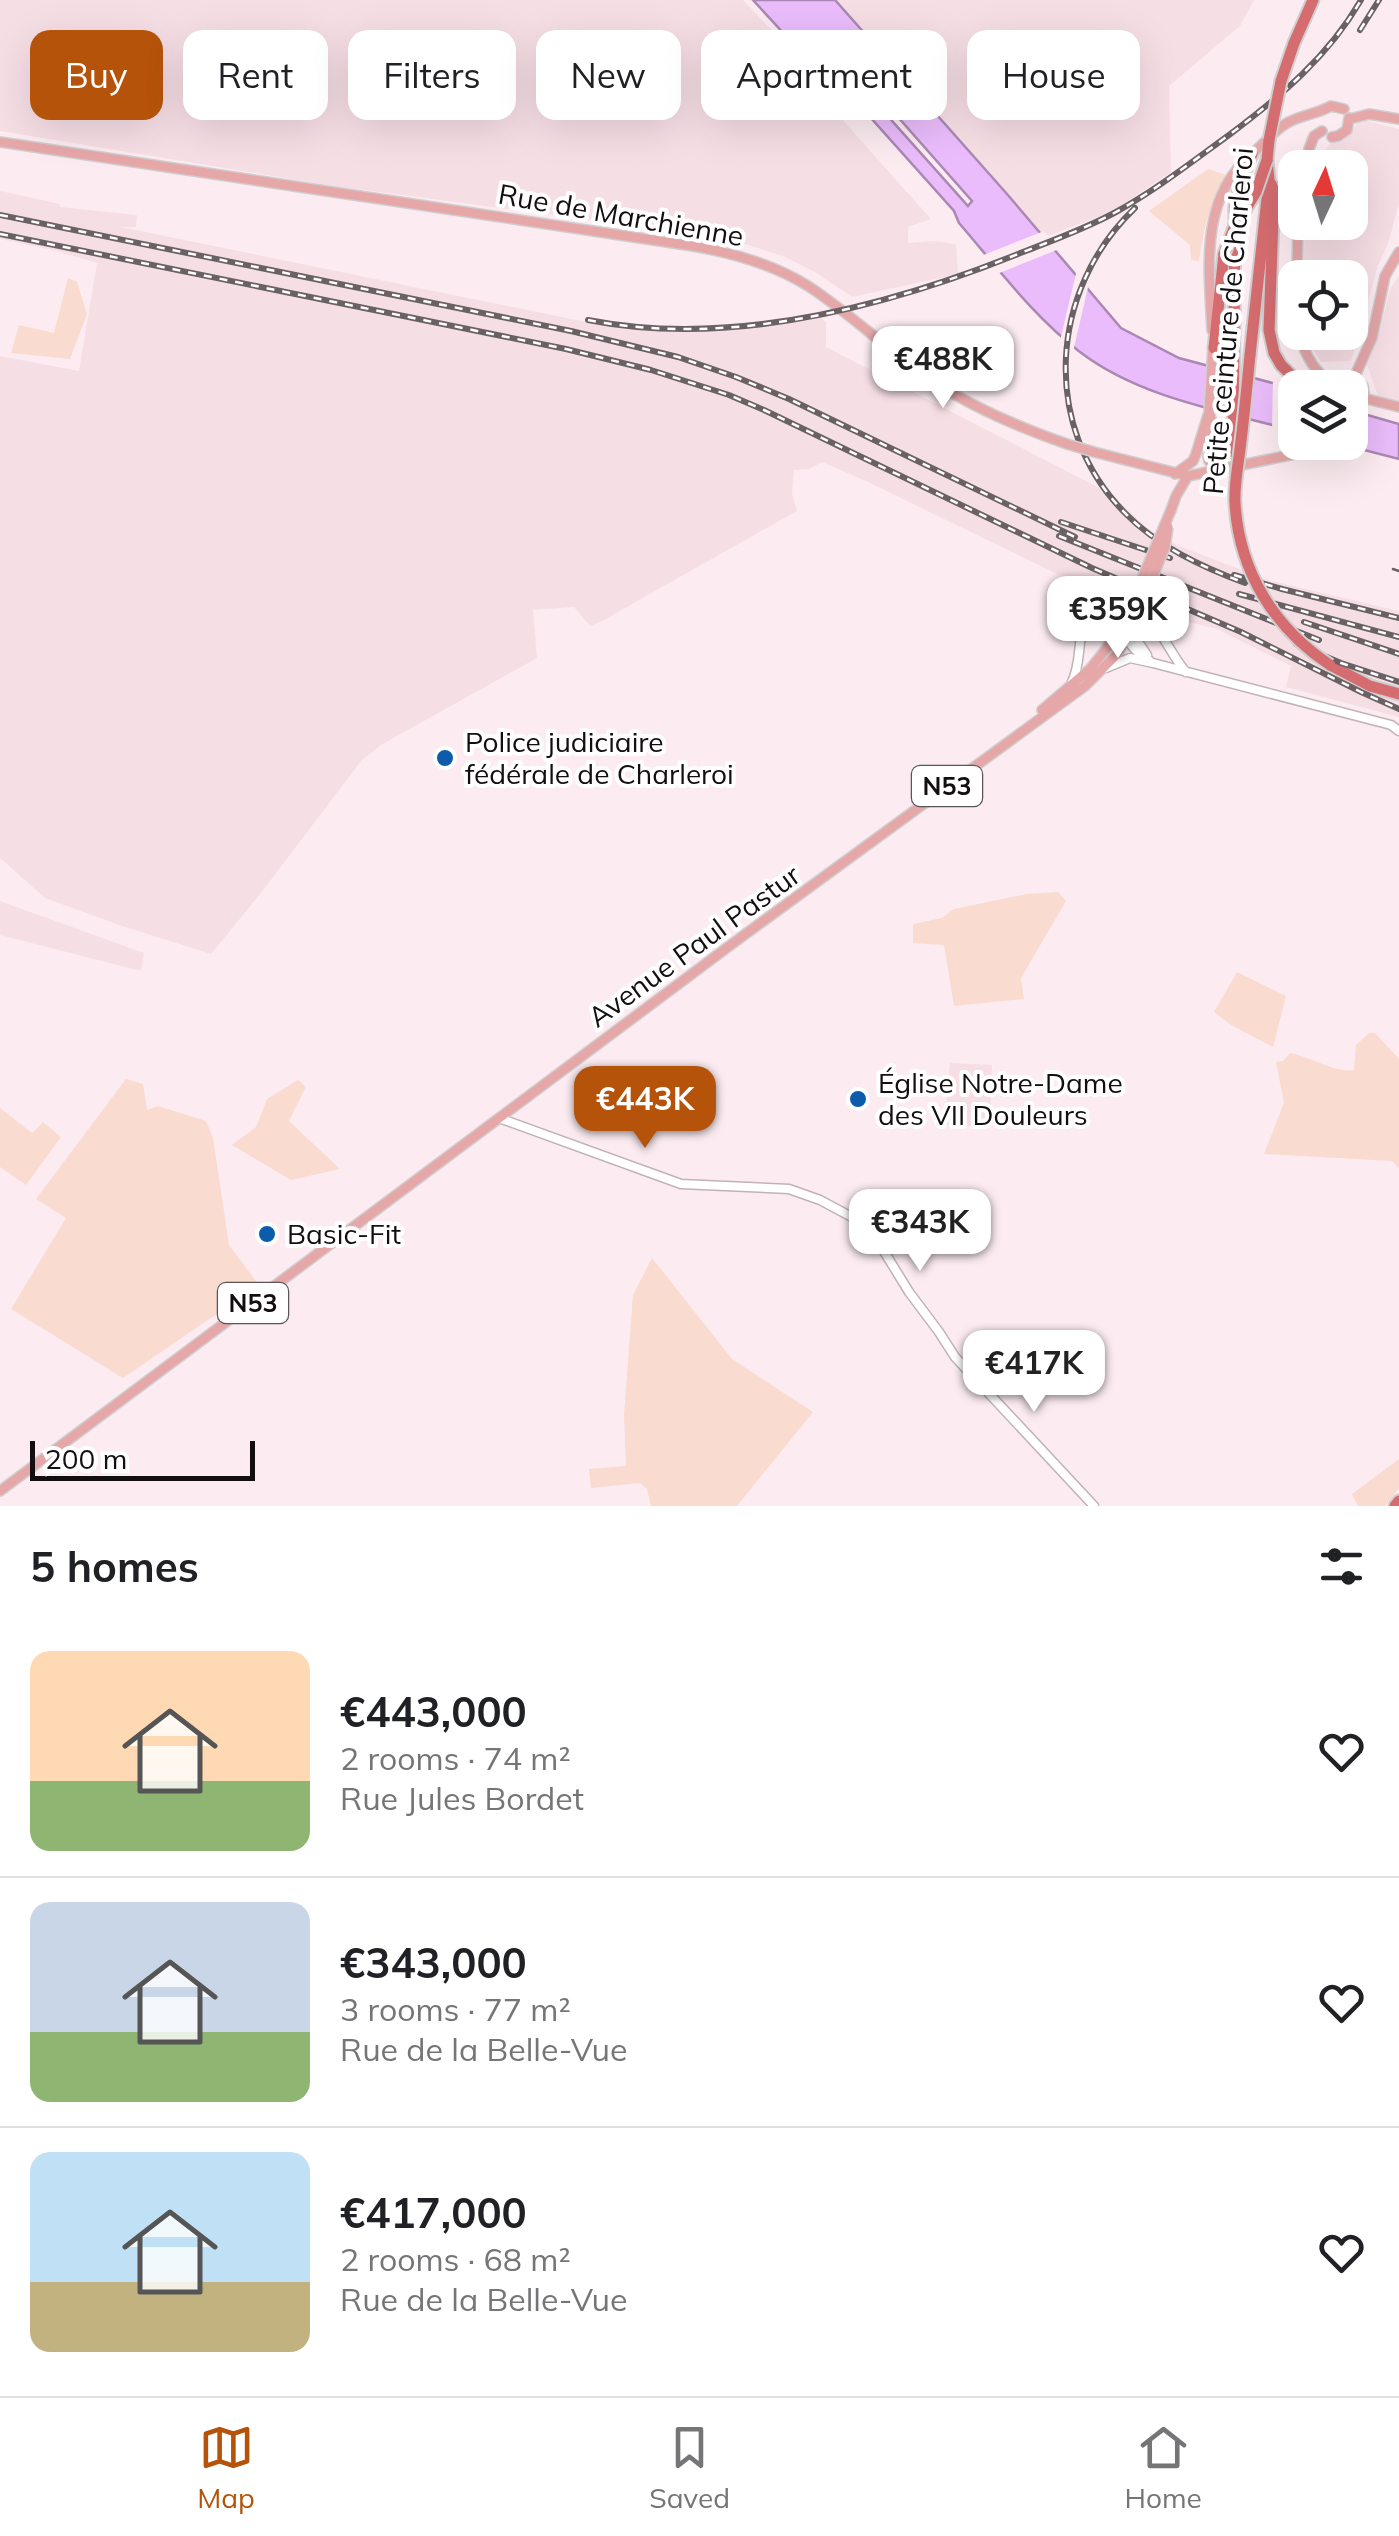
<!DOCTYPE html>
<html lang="en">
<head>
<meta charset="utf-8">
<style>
	:root { --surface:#fff; --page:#f6f6f6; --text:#202124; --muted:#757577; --line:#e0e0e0; --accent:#b45309 }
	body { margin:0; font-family:Mulish,sans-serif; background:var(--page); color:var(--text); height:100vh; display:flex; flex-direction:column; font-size:38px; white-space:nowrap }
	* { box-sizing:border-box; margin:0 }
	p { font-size:32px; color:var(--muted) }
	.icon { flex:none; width:55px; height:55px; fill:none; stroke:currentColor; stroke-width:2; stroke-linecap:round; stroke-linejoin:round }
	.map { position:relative; height:1506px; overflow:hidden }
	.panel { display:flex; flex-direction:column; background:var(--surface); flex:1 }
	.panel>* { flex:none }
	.guide { position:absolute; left:30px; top:30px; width:1340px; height:90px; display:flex; gap:20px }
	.needle { width:65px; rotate:4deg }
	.controls { position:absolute; left:1278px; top:150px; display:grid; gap:20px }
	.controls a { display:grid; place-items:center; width:90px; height:90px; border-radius:20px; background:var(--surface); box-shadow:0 10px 40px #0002; font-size:50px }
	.scale { position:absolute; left:30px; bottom:25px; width:225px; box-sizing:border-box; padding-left:10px; border:5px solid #130e10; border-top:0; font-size:28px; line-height:35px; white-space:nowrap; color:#130e10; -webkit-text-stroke:8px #fff; paint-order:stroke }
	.price { position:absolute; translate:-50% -85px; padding:0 22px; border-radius:20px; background:#fff; color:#222; font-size:32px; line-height:65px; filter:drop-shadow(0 2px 5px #0008) }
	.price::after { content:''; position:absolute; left:50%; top:60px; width:30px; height:22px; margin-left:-15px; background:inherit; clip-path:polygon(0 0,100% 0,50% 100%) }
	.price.selected { background:var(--accent); color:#fff }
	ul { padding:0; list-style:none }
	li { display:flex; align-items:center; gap:30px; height:250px; padding:0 30px }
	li+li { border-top:2px solid var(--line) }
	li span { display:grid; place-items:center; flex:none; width:280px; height:200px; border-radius:20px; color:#555 }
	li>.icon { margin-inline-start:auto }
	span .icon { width:120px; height:120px; fill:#fffc; stroke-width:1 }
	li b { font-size:42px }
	h2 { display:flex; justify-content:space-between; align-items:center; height:120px; padding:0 30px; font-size:42px }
	.chip { padding:0 35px; border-radius:20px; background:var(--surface); box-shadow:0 10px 40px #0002; font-size:35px; line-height:90px }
	.chip.selected { background:var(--accent); color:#fff }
	.tabs { display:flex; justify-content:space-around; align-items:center; height:140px; border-top:2px solid var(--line); background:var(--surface); font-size:28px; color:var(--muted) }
	.tabs a { display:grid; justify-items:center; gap:5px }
	.tabs .selected { color:var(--accent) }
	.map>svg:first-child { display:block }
	.built { fill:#f6dee5 }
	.green { fill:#f9dbd0 }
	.water { fill:#eabcfb; stroke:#aa88b4; stroke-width:2.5; fill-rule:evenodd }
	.pier { fill:#fcecf1 }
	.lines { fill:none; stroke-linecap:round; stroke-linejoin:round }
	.major-tunnel { stroke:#d9cbcf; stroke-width:9; stroke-dasharray:9 4.5; stroke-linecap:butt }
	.minor-casing { stroke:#c1b2b6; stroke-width:11 }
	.major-casing { stroke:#d0cfcf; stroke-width:12 }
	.highway-casing { stroke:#d0cfcf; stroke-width:15 }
	.minor { stroke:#fff; stroke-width:8 }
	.major { stroke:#e6a7a9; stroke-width:9 }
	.highway { stroke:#d56d70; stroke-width:11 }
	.tram { stroke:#6a6164; stroke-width:2.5 }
	.rail-casing { stroke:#6a6164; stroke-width:6 }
	.rail { stroke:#fff; stroke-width:2.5; stroke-dasharray:8; stroke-linecap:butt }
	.major-bridge-casing { stroke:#d0cfcf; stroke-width:12; stroke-linecap:butt }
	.highway-bridge-casing { stroke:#d0cfcf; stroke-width:15; stroke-linecap:butt }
	.major-bridge { stroke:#e6a7a9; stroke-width:9 }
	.highway-bridge { stroke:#d56d70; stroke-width:11 }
	.poi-dot { fill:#0d5cab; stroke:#fff; stroke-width:4 }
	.labels { text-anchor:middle; stroke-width:8; stroke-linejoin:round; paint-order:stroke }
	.shield { fill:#fff; stroke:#5a5658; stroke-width:2.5 }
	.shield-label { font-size:25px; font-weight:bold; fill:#130e10 }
	.street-label { font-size:28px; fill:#130e10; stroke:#fff }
	.poi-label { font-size:28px; fill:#130e10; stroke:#fff; text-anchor:start }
</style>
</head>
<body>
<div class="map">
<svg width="1399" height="1506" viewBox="0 0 1399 1506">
	<rect width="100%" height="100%" fill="#fcecf1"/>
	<!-- built -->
	<path class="built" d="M0,0H743L829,91L839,116L931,219L908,227V243L934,241L956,244L958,274L852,297L815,272L783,256L722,237L334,186L0,131Z
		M835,0H1254L1240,26L1169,86L1171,172L1113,211L1048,236L1044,232L1040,233Z
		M1364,120L1399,129V203L1388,244L1378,265L1351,361L1321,362L1306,338L1305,333L1350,332V278H1303L1305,223L1350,222V168L1312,167L1331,142L1344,140L1357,124Z
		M0,191L60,204V207L137,215L136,227H121L601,325L677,332L713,331L820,317L826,322V347L1111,494L1147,528L1179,546L1268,580L1399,611V717L1286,687L1291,666L1217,629L1165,616L1154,601L1057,574L868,482L822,462L809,469L794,470L792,494L797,511L602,621L590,626L574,607L533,610L537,658L381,745L361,761L261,893L211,954L119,925L45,898L0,858V356L79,371L97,263L53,250L0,239Z
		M1399,276V404L1379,399L1367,365L1378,339L1390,289Z
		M0,901L144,953L141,971L0,935Z
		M950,1063L992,1065L990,1127L944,1125Z"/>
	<!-- green -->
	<path class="green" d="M1208,169L1226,175C1210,203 1203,230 1199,261L1191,260L1190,245L1149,211Z
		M68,278L77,282L87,314L70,359L11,353L19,325L54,333Z
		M1058,892L1066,901L1021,978L1024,999L954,1006L944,945L913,943V924L942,918L954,909L1027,894Z
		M1237,972L1286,996L1273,1047L1231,1025L1214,1012Z
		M1369,1033H1375L1399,1059V1168L1392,1161L1264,1154L1284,1103L1276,1062L1283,1061L1290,1053C1311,1057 1335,1073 1354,1070L1356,1045Z
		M126,1079L143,1084L147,1110L158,1106L206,1121L213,1138L229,1245L259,1285L123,1378L11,1309L66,1218L36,1199Z
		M298,1080L306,1087L289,1121L340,1169L291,1180L232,1145L256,1127L267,1099Z
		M0,1108L32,1133L43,1122L61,1137L26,1185L0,1167Z
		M652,1258L732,1359L813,1412L737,1506H651L647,1489L640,1483L591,1488L589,1469L626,1466L624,1414L633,1295Z
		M1399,1459V1488L1385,1506H1358L1352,1494Z"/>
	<!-- water -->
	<path class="water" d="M753,0H835L1007,194L1121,328L1179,358L1295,389V431C1223,411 1140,398 1080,352C1033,316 997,267 959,223L954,211L853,98L831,85ZM862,80L867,82L972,201L968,206L861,86Z
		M1350,410L1399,424V459L1337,443L1350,442Z"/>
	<!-- pier -->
	<path class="pier" d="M1044,231L1059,249L997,274L981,256Z
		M1077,269L1089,283L1073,352L1060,341Z
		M1273,377L1292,382L1291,435L1272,429Z"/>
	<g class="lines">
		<!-- major-tunnel -->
		<path class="major-tunnel" d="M1304,168L1309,149"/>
		<defs>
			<path id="minor" d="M1127,615C1126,641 1127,646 1149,660
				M1147,616C1163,632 1171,655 1186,672
				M1133,625L1139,643L1147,655
				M1106,668L1130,658L1153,663L1391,725L1399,731
				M1072,682C1088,649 1065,613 1121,606
				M499,1118L681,1184L789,1189L820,1200L863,1223L874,1235L909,1292L939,1332L955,1357L1094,1506"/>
			<path id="major" d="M1350,119L1369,114L1399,119
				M1332,137L1338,136L1347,130L1349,118
				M0,142L693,246C733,253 773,264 808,286C853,315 891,354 936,383C977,410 1021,428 1067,444
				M1309,149L1314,136L1322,131
				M1297,278L1298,222
				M1212,330C1209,269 1199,198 1252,154C1264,144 1273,131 1287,123C1301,115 1317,114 1331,106L1344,109
				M1298,332C1303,348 1313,373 1330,380C1338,383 1346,379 1354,378
				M1213,346L1209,412L1212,422L1208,457L1209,461L1218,470
				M1294,378L1318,388
				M1354,378L1372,338L1385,276L1399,252
				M1363,398L1399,407
				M1350,404L1360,401L1364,394L1363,386L1354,378
				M1094,452L1188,476L1300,453L1335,442
				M1175,474L1193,461L1196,454L1208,415
				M1171,510L1176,496L1188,476
				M1042,710L1090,669L1107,648L1127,614
				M0,1491L736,941L1085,686L1117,654L1138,613"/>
			<path id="highway" d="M1281,81L1294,43L1313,0
				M1271,184L1274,191L1269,330L1274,353L1281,365L1294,378
				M1214,348L1224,254
				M1250,355L1269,180L1267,160L1269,140
				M1233,452L1235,207L1240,183L1252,154
				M1330,665L1370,686L1399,694
				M1395,1506L1399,1501"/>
		</defs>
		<!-- minor casing -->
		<use href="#minor" class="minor-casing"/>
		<!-- major casing -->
		<use href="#major" class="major-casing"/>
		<!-- highway casing -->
		<use href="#highway" class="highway-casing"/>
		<!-- minor -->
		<use href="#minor" class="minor"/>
		<!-- major -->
		<use href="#major" class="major"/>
		<!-- highway -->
		<use href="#highway" class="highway"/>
		<!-- tram -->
		<path class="tram" d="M1393,569L1399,571"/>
		<defs>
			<path id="rail" d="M1360,30L1379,0
				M1135,208C1049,290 1040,427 1125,513C1157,546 1202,567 1245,583
				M0,215L571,331L678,357L736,377L789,399L1075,537
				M0,234L566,349L651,370L729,395L764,410L1092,568L1241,632L1361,692L1399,709
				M588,320C731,348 886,307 1018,254C1051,241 1085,229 1116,212C1156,190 1193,161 1229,135C1281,96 1328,57 1361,0
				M1061,522L1170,558
				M1059,536L1319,640
				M1234,575L1282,589L1399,618
				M1239,594L1399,637
				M1304,622L1399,654
				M1296,644L1341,663L1399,682"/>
		</defs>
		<!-- rail casing -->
		<use href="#rail" class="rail-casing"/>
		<!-- rail -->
		<use href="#rail" class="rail"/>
		<defs>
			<path id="major-bridge" d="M1067,444L1094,452
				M1138,613L1165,547L1168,527
				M1127,614L1171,510"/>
			<path id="highway-bridge" d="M1269,140L1281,81
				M1224,254L1234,228L1256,192L1267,160
				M1250,355C1247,386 1244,418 1240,449C1238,467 1234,484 1235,503C1239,571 1274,628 1330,665"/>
		</defs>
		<!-- major-bridge casing -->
		<use href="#major-bridge" class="major-bridge-casing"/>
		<!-- highway-bridge casing -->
		<use href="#highway-bridge" class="highway-bridge-casing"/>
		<!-- major-bridge -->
		<use href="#major-bridge" class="major-bridge"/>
		<!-- highway-bridge -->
		<use href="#highway-bridge" class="highway-bridge"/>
	</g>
	<!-- markers -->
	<g class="poi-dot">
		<circle cx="445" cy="758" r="10"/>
		<circle cx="858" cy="1099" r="10"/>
		<circle cx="267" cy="1234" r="10"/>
	</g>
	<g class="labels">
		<!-- shield labels -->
		<g class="shield">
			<rect x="912" y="766" width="70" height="40" rx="8"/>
			<rect x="218" y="1283" width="70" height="40" rx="8"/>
		</g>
		<g class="shield-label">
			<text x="947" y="795">N53</text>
			<text x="253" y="1312">N53</text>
		</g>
		<!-- street labels -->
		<g class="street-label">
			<text transform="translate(621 215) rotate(10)" y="10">Rue de Marchienne</text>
			<text transform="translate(1228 321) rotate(-85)" y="10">Petite ceinture de Charleroi</text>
			<text transform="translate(694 946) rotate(-36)" y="10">Avenue Paul Pastur</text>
		</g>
		<!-- poi labels -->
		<g class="poi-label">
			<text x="465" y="752">Police judiciaire<tspan x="465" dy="32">fédérale de Charleroi</tspan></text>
			<text x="878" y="1093">Église Notre-Dame<tspan x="878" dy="32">des VII Douleurs</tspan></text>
			<text x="287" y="1244">Basic-Fit</text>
		</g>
	</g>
</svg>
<div class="controls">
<a><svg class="needle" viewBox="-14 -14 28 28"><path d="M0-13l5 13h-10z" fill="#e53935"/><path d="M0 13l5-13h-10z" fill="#757577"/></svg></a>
<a><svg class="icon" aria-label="locate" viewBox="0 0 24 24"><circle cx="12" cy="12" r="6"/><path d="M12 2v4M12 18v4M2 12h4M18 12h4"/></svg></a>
<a><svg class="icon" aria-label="layers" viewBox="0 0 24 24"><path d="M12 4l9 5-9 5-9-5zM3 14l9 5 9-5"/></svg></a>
</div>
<div class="scale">200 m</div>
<b class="price" style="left:943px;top:411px">€488K</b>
<b class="price" style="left:1118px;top:661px">€359K</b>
<b class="price selected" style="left:645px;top:1151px">€443K</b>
<b class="price" style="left:920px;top:1274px">€343K</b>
<b class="price" style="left:1034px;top:1415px">€417K</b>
<div class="guide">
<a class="chip selected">Buy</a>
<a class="chip">Rent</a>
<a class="chip">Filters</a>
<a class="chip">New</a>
<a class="chip">Apartment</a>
<a class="chip">House</a>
</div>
</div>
<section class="panel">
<h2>5 homes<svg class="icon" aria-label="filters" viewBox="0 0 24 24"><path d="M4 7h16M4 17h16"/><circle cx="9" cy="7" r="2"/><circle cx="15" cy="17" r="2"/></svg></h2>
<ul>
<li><span style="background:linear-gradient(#ffd9b3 65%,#8fb573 0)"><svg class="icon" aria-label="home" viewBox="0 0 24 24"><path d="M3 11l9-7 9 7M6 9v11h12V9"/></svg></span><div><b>€443,000</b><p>2 rooms · 74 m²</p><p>Rue Jules Bordet</p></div><svg class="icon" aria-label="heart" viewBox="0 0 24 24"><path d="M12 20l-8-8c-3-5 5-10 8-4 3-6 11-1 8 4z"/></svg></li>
<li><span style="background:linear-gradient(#c9d6e8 65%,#8fb573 0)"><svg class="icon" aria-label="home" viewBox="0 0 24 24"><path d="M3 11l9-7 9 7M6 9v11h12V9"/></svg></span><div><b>€343,000</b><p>3 rooms · 77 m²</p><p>Rue de la Belle-Vue</p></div><svg class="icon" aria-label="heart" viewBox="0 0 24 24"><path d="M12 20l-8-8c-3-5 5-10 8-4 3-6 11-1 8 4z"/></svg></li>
<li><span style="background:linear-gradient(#bfe0f5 65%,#c2b280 0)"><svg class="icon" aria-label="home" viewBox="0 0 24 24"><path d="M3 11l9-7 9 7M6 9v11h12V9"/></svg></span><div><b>€417,000</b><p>2 rooms · 68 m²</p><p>Rue de la Belle-Vue</p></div><svg class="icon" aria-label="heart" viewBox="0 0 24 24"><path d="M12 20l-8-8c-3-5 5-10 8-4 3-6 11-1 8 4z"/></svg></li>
</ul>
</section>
<nav class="tabs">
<a class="selected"><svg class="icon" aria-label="map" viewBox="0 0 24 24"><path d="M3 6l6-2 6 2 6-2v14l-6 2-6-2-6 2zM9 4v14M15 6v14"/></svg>Map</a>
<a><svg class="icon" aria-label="saved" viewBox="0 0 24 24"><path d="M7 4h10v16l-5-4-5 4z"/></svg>Saved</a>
<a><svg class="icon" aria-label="home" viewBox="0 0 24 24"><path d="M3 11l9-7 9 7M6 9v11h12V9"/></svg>Home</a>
</nav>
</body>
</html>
